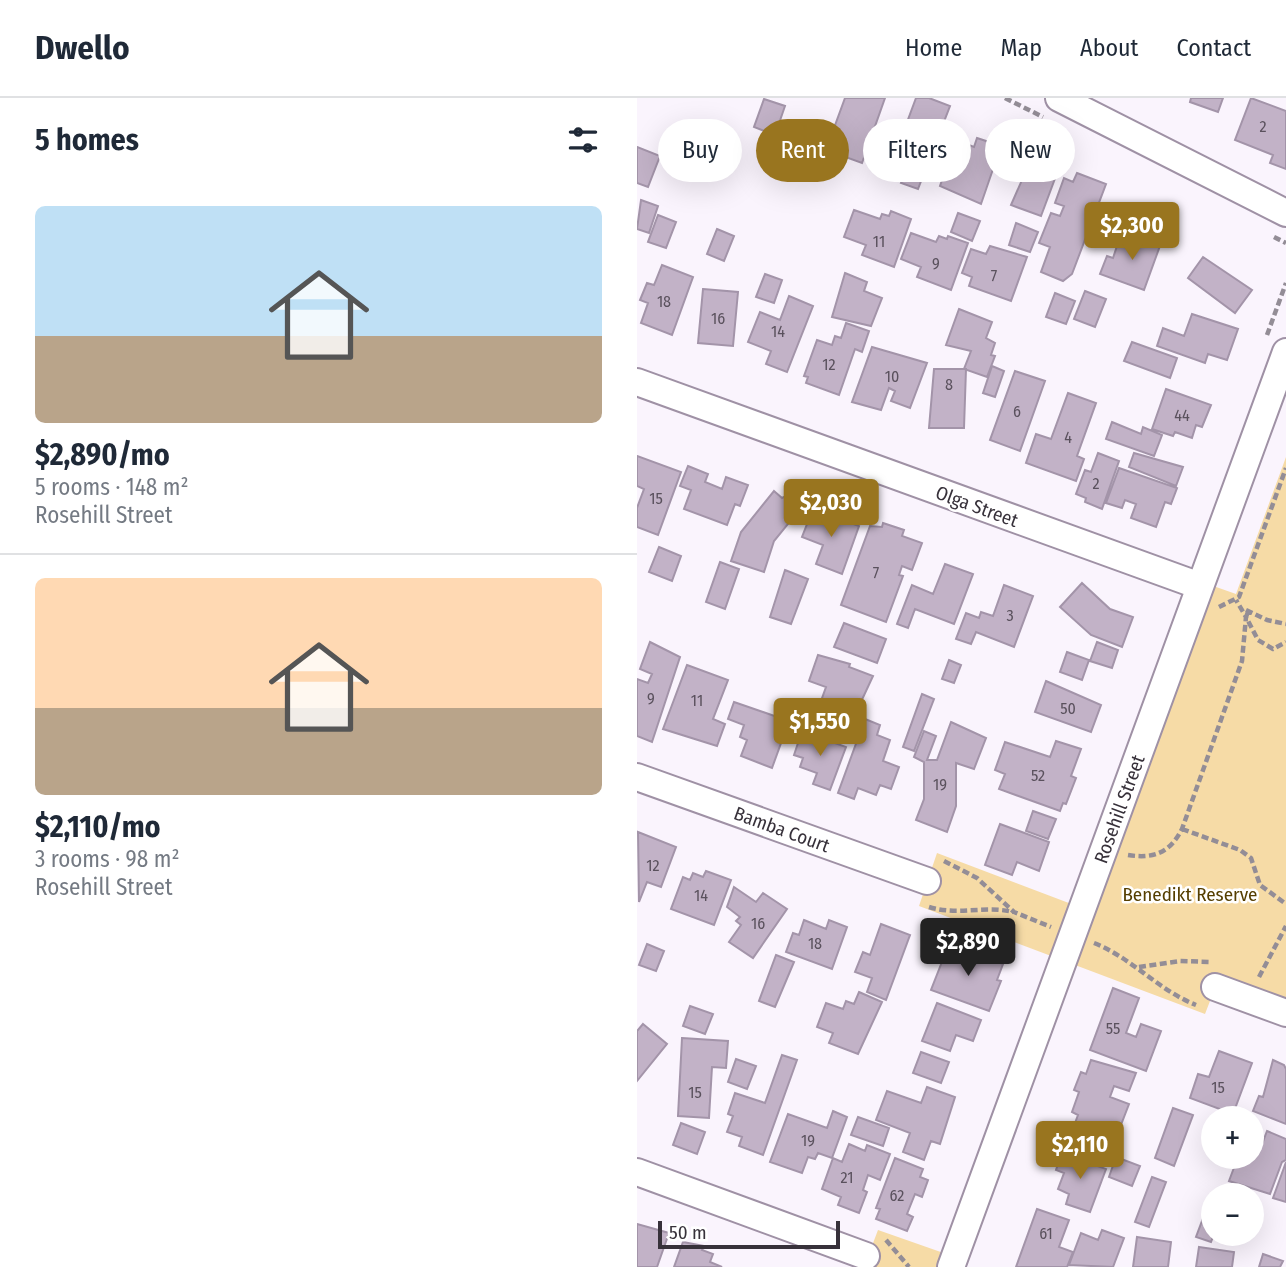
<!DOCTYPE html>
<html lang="en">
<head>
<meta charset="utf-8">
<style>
	:root { --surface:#fff; --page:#f2f2f3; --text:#1f2937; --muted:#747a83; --line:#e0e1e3; --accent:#99751f }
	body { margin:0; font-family:"Fira Sans Condensed",sans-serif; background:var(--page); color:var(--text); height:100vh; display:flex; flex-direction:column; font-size:26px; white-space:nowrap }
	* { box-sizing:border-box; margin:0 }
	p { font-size:23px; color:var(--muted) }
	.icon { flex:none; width:38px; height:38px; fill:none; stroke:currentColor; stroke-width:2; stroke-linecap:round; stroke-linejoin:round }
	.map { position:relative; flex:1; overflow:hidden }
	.panel { display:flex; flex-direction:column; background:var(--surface); width:637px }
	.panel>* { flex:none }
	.top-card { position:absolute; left:21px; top:21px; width:522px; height:63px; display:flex; gap:14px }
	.buttons { position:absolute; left:564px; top:1008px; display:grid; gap:14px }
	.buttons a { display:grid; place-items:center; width:63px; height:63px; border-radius:50%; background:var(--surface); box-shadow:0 7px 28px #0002; font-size:35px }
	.scale { position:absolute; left:21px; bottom:18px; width:182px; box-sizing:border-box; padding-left:7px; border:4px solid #37313a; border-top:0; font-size:19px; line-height:24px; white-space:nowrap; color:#37313a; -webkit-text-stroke:5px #fff; paint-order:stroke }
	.price { position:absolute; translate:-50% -60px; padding:0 16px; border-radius:7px; background:var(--accent); color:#fff; font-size:23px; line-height:46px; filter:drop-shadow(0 2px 4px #0008) }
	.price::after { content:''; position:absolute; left:50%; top:42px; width:21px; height:16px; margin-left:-10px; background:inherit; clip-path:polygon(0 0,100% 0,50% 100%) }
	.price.current { background:#222; color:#fff }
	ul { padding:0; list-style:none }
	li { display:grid; align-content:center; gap:14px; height:371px; padding:0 35px }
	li+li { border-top:2px solid var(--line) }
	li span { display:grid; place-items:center; height:217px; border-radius:10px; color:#555 }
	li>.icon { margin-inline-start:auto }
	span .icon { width:126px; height:126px; fill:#fffc; stroke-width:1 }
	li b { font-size:30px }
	h2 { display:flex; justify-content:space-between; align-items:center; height:84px; padding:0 35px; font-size:30px }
	.chip { padding:0 24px; border-radius:32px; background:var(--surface); box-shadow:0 7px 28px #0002; font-size:24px; line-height:63px }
	.chip.current { background:var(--accent); color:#fff }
	header { display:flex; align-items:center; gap:42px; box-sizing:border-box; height:98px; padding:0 35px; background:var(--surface); border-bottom:2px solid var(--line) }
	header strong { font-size:33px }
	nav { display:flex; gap:38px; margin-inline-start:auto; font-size:24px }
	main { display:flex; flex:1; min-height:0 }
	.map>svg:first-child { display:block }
	.green { fill:#f6dba6 }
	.building { fill:#c2b2c7; stroke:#a394a9; stroke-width:2 }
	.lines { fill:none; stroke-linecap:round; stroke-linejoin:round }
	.minor-casing { stroke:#9f91a5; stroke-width:30 }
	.path { stroke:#938d96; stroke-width:4.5; stroke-dasharray:7 3.5; stroke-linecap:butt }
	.minor { stroke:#fff; stroke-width:26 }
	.labels { text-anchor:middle; stroke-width:5; stroke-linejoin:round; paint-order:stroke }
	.number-label { font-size:16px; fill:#5a515d }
	.street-label { font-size:19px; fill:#37313a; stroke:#fff }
	.park-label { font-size:19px; fill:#553e00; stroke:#fff }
</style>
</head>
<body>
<header>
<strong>Dwello</strong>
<nav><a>Home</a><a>Map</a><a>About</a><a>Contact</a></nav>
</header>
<main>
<section class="panel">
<h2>5 homes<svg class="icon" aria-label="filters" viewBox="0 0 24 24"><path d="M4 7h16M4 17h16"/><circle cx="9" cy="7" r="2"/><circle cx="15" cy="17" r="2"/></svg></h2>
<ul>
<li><span style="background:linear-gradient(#bfe0f5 60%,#b9a48a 0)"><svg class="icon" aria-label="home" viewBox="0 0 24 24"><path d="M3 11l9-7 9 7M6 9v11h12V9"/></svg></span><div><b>$2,890/mo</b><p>5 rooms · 148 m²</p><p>Rosehill Street</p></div></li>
<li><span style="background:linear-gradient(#ffd9b3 60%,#b9a48a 0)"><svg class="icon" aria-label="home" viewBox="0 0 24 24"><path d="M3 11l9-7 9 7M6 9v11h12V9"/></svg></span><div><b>$2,110/mo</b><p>3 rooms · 98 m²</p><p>Rosehill Street</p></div></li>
</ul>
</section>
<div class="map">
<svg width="649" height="1169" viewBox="0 0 649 1169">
	<rect width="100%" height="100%" fill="#faf4fd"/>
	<!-- green -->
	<path class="green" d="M649,359V915L578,890L568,916L282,808L300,755L445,810L565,484L599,496Z
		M241,1132L318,1159L314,1169H227Z"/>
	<!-- building -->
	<path class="building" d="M208,0H248L225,65L189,52Z
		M279,0H292L313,8L281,91L264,85L270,72L246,63L257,32L266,35Z
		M554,0H586L581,14L553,4Z
		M614,0L649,13V71L633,65L636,57L598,42Z
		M127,1L148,8L138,37L117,29Z
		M340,40L364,48L344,106L303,88L319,42L337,49Z
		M0,49L23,58L11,89L0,85Z
		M396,57L423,67L404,118L374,107Z
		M440,75L469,86L435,176L426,183L404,174L413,149L402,145L414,115L423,118L427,108L418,105L427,80L436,84Z
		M4,102L21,108L12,135L0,131Z
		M217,112L243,121L245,116L252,118L254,113L274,121L257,169L225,157L229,147L207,139Z
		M321,115L343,123L335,143L314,134Z
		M21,117L39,124L29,150L11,144Z
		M379,125L401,134L393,154L372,147Z
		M80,131L97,138L87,163L70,156Z
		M274,135L299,144L302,138L310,141L311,138L331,145L314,192L280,179L284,169L264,161Z
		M506,138L524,145L507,192L463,176L470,158L476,160L483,139L503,147Z
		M353,148L390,159L374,203L332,188L335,179L325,175L334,151L349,156Z
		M566,159L615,192L598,215L551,180Z
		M25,167L56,179L35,237L4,225L11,205L3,202L10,185L17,187Z
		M208,175L230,184L227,193L245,200L234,228L195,219Z
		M128,176L145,182L137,205L119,199Z
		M66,191L101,194L96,248L61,245Z
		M448,193L469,201L458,229L437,221Z
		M418,195L438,203L429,226L409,219Z
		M152,198L176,208L150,274L129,266L134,253L111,244L123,214L143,222Z
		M322,211L355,224L349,240L358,245L354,257L358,258L350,279L327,271L334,253L309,247Z
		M555,216L601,231L590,262L571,256L568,265L520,248L526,230L547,238Z
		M209,225L232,233L225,254L218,251L202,297L169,285L171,279L167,278L180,242L195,247L198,238L204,240Z
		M495,244L540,260L533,280L487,263Z
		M235,249L290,265L273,310L254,303L258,293L252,290L244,312L215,304Z
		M355,268L367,273L358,299L346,295Z
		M297,271H329L327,330H292Z
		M378,273L408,283L383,353L353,342Z
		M529,291L574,307L565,329L559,327L555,340L538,334L536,338L515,331Z
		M431,295L459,305L440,358L447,361L439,383L389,365L399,336L414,341Z
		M475,324L504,336L506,329L525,337L517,358L469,341Z
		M461,355L482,363L465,411L448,404L449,400L439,396L448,372L454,374Z
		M497,355L546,369L539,388L492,369Z
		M0,358L44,374L21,437L0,429V410L7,391L0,388Z
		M51,368L71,376L68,384L85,391L89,379L111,387L103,408L98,406L90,427L47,411L54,392L43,388Z
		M482,370L540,390L534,406L528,404L519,429L494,420L499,406L488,402L485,410L469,405Z
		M137,393L145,400L153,396L164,404V410L137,443L127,474L94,463L104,434Z
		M176,411L222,428L205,476L179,466L186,447L165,439Z
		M246,425L267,432L265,438L285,445L275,472L265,468L262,477L266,478L249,524L204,507L233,428L245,429Z
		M22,449L44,458L35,483L12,474Z
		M83,464L102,471L88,511L69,504Z
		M308,466L336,476L317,526L278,511L271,530L260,526L275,487L296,496Z
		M148,472L171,481L154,526L133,519Z
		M445,485L473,511L496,519L485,549L454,537L423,509Z
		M367,487L396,498L377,549L339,534L334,546L319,541L329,515L342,520L344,514L356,518Z
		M207,525L249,541L240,565L197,549Z
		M13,544L43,559L15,644L0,638V581L11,585L15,576L3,571Z
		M460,544L481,552L475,570L453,563Z
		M430,554L452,562L445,582L423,574Z
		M181,557L213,566L212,569L236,578L223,606L213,603L208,617L189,610L191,606L184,603L189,589L172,583Z
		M312,562L324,567L317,585L305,581Z
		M50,567L91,582L76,621L88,626L80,648L26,631Z
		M409,583L464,607L454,634L398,614Z
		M285,596L297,601L277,653L266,649Z
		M97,604L152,623L135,670L104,658L110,642L103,639L107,627L91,621Z
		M228,621L243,627L240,637L253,642L246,663L262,669L254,691L243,687L239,697L221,690L217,701L201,695Z
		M314,624L349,640L337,671L319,665V708L310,734L279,722L287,701V664L277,659L287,633L299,638L290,662H300Z
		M165,633L209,649L193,692L176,686L180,675L163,669L166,660L157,657Z
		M419,643L444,651L434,678L439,680L429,706L426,705L423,713L362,691L368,676L358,672L368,644L413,659Z
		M396,713L419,721L411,741L389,733Z
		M363,726L412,744L402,773L380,764L375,777L348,767Z
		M1,734L39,749L24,789L10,784L2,804Z
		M69,773L94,782L77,827L34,811L46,779L53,782L56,775L66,779Z
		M97,789L119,804L126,795L150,811L116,860L92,844L104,827L99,823L103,819L90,809Z
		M167,822L189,831L192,822L210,829L195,871L149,854L156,835L162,837Z
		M244,826L273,837L249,902L230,894L235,880L218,874L226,854L233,857Z
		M10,846L27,853L19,873L2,867Z
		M312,846L366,866L360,882L364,883L352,913L294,892Z
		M139,857L157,864L138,909L122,903Z
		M476,890L502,900L489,935L499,939L504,926L524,933L509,973L453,952Z
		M222,894L245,904L221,956L192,945L196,935L180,929L189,905L206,911L209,903L217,906Z
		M300,905L344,922L336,943L319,937L313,953L285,943Z
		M53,908L76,916L68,936L46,928Z
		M6,926L30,946L0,983V933Z
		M45,940L91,943L89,970L75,969L72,1020L41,1018Z
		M582,953L615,965L596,1016L553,1000L561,976L572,979Z
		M284,954L312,964L304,985L276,975Z
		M145,957L160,962L126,1057L102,1048L105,1039L90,1034L96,1018L91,1016L98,995L128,1005Z
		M99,961L119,968L110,991L91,984Z
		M454,962L499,975L492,993L477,988L473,999L492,1006L482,1032L468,1026L461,1043L435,1033L441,1017L435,1014L442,994L437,992L444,974L449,976Z
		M636,962L647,967L649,971V1026L616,1013L622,998L626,999Z
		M290,989L318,999L303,1046L294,1043L287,1062L266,1054L273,1035L239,1022L250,993L284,1005Z
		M536,1010L556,1017L537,1068L518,1060Z
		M196,1013L210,1019L195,1060L181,1055L178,1061L171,1059L165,1075L133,1064L151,1016L190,1030Z
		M221,1019L252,1030L246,1048L214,1037Z
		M44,1025L68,1034L60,1056L36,1047Z
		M630,1033L649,1041V1062L645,1064L633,1096L592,1083L601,1059H614V1051L622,1054Z
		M212,1046L228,1053L230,1047L253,1056L243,1082L231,1077L226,1092L230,1094L222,1115L201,1107L204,1099L185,1091L196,1060L205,1064Z
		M425,1055L469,1071L453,1114L429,1106L432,1096L421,1091L427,1075L419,1072Z
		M479,1059L503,1068L495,1088L472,1079Z
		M258,1060L286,1071L283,1079L291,1082L285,1099L278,1096L270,1116L276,1119L270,1133L239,1121L243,1111L239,1110Z
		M649,1064V1104L636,1100Z
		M515,1079L529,1084L512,1129L498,1124Z
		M574,1099L577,1136L574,1144L559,1139Z
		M400,1111L432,1122L422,1149L436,1154L430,1169H379Z
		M0,1126L32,1135L20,1169H0Z
		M465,1132L487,1140L476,1169L432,1167L444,1135L461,1142Z
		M500,1139L534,1144L531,1169H496Z
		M46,1144L67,1148L65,1152L76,1156L73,1164L85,1169H37Z
		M562,1149L597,1154L595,1169H559Z
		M626,1156L646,1163L643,1169H622Z"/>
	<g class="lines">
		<defs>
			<path id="minor" d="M422,0L649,115
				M0,284L563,488
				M0,679L290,783
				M578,889L649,915
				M0,1074L229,1158
				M314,1169L649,254"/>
		</defs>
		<!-- minor casing -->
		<use href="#minor" class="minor-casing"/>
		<!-- path -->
		<path class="path" d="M368,0L406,19
			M637,139L649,145
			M630,237L649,185
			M582,509L602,499L649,370
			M609,512L630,522L649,526
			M611,514L609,519L621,542L636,551L649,544
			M545,731L603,752L614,760L623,787L649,806
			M491,757C516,761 533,755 545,731L605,563L609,519L599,502
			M307,763L340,780L377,814L414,829
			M292,809C321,818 347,807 376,814
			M457,845C495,860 521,892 559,907
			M502,869L543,863L575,864
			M622,879L649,828
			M249,1142L272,1169"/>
		<!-- minor -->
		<use href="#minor" class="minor"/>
	</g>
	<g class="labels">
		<!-- number labels -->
		<g class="number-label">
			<text x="626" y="34">2</text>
			<text x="242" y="149">11</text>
			<text x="299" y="171">9</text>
			<text x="357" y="183">7</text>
			<text x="27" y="209">18</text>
			<text x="81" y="226">16</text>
			<text x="141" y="239">14</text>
			<text x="192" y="272">12</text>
			<text x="255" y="284">10</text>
			<text x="312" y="292">8</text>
			<text x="380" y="319">6</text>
			<text x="545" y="323">44</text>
			<text x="431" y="345">4</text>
			<text x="459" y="391">2</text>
			<text x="19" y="406">15</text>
			<text x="239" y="480">7</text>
			<text x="373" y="523">3</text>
			<text x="14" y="606">9</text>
			<text x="60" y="608">11</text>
			<text x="431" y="616">50</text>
			<text x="401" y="683">52</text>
			<text x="303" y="692">19</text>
			<text x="16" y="773">12</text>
			<text x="64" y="803">14</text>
			<text x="121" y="831">16</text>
			<text x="178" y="851">18</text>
			<text x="476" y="936">55</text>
			<text x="581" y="995">15</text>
			<text x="58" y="1000">15</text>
			<text x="171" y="1048">19</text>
			<text x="210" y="1085">21</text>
			<text x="260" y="1103">62</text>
			<text x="409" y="1141">61</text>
		</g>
		<!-- street labels -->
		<g class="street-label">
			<text transform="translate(340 408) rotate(20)" y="7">Olga Street</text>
			<text transform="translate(482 711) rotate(-70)" y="7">Rosehill Street</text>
			<text transform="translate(145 731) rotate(20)" y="7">Bamba Court</text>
		</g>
		<!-- park labels -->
		<g class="park-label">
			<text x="553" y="803">Benedikt Reserve</text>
		</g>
	</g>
</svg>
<div class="buttons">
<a>+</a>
<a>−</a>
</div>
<div class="scale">50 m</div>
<b class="price" style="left:495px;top:164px">$2,300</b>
<b class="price" style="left:194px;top:441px">$2,030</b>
<b class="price" style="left:183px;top:660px">$1,550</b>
<b class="price current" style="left:331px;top:880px">$2,890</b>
<b class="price" style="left:443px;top:1083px">$2,110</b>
<div class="top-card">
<a class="chip">Buy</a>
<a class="chip current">Rent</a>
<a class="chip">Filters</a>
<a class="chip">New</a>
</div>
</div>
</main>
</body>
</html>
